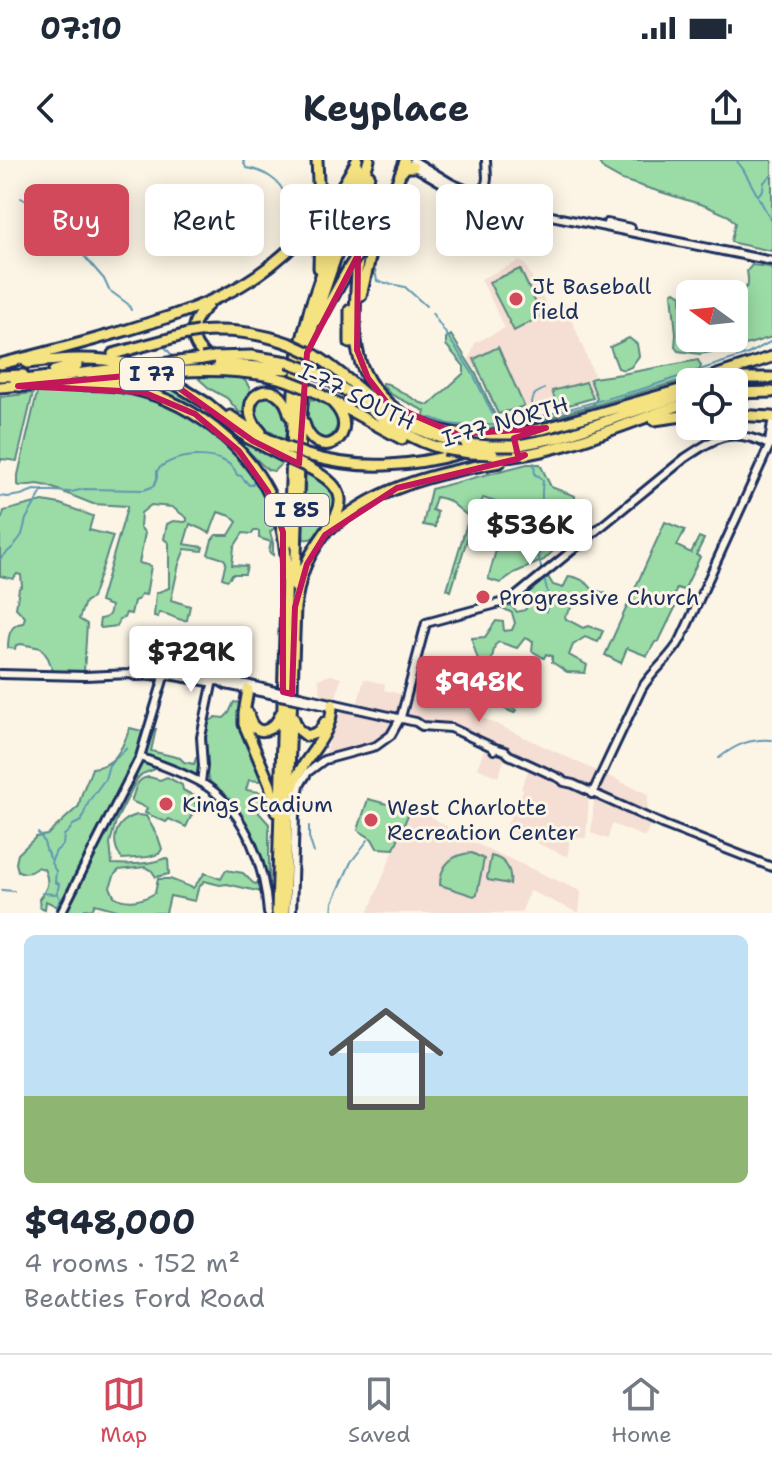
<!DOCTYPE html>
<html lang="en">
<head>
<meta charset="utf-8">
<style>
	:root { --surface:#fff; --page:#f6f6f7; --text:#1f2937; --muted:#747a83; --line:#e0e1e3; --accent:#d1495b }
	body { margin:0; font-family:"Shantell Sans",sans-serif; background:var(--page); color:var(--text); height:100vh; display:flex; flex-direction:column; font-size:30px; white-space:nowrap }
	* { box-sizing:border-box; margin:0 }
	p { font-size:26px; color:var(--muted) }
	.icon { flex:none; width:44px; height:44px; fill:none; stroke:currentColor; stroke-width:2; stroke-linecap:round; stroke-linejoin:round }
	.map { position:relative; height:753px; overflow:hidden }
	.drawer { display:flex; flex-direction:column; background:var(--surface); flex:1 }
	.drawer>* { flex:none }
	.hud { position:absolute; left:24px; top:24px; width:724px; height:72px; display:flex; gap:16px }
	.needle { width:52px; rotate:285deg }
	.tools { position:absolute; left:676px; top:120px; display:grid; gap:16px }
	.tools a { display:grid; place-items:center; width:72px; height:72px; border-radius:12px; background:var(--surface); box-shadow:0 4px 20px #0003; font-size:40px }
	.price { position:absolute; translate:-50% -68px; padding:0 18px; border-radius:8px; background:#fff; color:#222; font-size:26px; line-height:52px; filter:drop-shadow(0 2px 4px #0008) }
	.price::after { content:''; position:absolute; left:50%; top:48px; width:24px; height:18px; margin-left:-12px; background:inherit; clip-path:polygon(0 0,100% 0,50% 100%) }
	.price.selected { background:var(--accent); color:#fff }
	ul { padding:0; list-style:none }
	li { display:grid; align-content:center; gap:16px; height:424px; padding:0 24px }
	li span { display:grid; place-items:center; height:248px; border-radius:12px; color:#555 }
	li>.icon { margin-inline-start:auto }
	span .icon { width:144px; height:144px; fill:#fffc; stroke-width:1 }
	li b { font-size:34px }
	.chip { padding:0 28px; border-radius:12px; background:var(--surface); box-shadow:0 4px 20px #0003; font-size:28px; line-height:72px }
	.chip.selected { background:var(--accent); color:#fff }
	.status { display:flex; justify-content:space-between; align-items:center; height:56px; padding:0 40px; background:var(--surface); direction:ltr }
	.status svg { height:22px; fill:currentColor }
	header { display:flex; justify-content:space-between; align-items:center; height:104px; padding:0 24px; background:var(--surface); font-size:36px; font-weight:700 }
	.menu { display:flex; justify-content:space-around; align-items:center; height:112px; border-top:2px solid var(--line); background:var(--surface); font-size:22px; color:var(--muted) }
	.menu a { display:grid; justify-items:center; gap:4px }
	.menu .selected { color:var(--accent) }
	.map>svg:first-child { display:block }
	.built { fill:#f5ded3 }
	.green { fill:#9bdca6; stroke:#5b8682; stroke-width:2 }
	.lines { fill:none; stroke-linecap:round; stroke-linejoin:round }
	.stream { stroke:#5f98b1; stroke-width:2 }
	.secondary-casing { stroke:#1b2f5e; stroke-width:12 }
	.highway-casing { stroke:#1b2f5e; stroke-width:15 }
	.secondary { stroke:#fcf5e5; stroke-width:6 }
	.highway { stroke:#f5e382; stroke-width:9 }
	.secondary-bridge-casing { stroke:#1b2f5e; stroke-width:12; stroke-linecap:butt }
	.highway-bridge-casing { stroke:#1b2f5e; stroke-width:15; stroke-linecap:butt }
	.secondary-bridge { stroke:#fcf5e5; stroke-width:6 }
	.highway-bridge { stroke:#f5e382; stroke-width:9 }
	.marked { fill:none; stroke:#c2185b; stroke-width:6; stroke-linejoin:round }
	.poi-dot { fill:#d1495b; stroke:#fcf5e5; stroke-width:3 }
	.labels { text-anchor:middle; stroke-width:6; stroke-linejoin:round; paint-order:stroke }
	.shield { fill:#fcf5e5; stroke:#5e6a86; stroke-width:2 }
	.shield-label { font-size:20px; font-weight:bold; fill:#1b2f5e }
	.poi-label { font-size:22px; fill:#1b2f5e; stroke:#fcf5e5; text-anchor:start }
	.street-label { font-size:22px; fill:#1b2f5e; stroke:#fcf5e5 }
</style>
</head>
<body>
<div class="status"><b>07:10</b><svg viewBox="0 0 49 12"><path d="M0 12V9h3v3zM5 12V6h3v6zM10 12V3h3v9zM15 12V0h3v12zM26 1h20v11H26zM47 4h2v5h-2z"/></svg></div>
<header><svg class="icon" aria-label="back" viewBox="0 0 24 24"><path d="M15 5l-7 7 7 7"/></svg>Keyplace<svg class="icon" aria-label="share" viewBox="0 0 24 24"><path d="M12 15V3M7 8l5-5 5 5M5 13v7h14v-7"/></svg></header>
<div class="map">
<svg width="772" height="753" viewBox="0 0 772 753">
	<rect width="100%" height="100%" fill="#fcf5e5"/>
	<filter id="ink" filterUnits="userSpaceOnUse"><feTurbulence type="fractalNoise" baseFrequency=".0125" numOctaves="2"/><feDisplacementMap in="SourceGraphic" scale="16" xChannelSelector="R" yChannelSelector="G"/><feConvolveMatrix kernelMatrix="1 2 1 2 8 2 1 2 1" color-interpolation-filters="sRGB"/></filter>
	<g filter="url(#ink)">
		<!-- built -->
		<path class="built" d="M519,101L525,104L549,149L565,143L594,215L588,218L599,237L521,257L499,260L498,250L492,242L478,212L469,200L475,183L505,168L481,119Z
			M331,515L341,518L335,541L326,539L321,534L318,519Z
			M414,516L429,519L427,527L445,532L442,543L466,548V550L599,612L593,625L589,627L553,611L460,569L405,556L404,554Z
			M364,519L385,524L384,530L405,535L399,554L357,546Z
			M344,551L391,561L394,563V567L381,582L327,596L326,593L337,557Z
			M485,588L505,598L498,617L477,608Z
			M529,609L589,637L586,678L571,677L569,682L568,697L505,669L523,630L521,628Z
			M604,614L648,634L647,655L598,632Z
			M596,639L651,663L645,677L612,664L608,679L591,673L594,641Z
			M410,650L430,656L466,679L580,731L581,733L579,753L530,731L521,753H368Z"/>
		<!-- green -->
		<path class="green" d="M597,0H772V91L734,83L731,81L735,63L729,56L706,46L622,20L604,10Z
			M752,105L769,107L772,111V177L739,187L700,194L678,191L675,187L676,174L672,133L675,131L681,135L682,158L685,166L690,168V178H734V135C748,126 750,129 747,111Z
			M520,109L542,156L514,171L489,122Z
			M451,175L476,214L498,262L503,266L531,262L593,245L597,238L590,219L593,218L622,214L698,200L701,206L697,216L516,268H470L444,265L427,261L424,255L425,251L390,234L382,225L383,223L388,224L421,243L429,245L464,213V206L446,185V178Z
			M629,178L637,184L639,196L631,207L624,210L618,208L610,187Z
			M498,187L524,246L498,254L474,199Z
			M238,216C255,224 251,239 243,253L239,252L227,238L210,229L199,219L202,217Z
			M586,222L593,238L558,248L552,231Z
			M167,225L183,232L281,298L282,303L274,311L268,310C245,289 222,264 194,249C183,242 168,240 164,227Z
			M83,230C99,231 117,231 133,235C197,251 261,300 276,366L270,372L273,383V395L269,392L271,382L259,378V371H254L252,374L243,373L234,387L232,405L247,406L245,414H232L230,418L227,420L222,418L226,402L224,399L208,394L212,380L216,375H229L237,362L231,356L218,352L210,373L190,364L184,384L203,387L202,391L185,389L179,404L171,440L190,446L187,460C177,462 169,452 159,453L158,457L154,456L156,433L169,428V383L164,379L167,364L173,361L185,362L187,361V358L172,347L151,345L141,353L140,367L145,373L139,403L151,406L146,435L141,434L139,439L134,441L131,454L126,453L124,458L119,459L117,466L101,468L99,465L100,459C109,458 110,454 111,446L100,442L127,348V346L93,344L48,326L38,324L20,326L18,325V315L37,233Z
			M33,233L17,301L2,299L0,302V237Z
			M264,234C284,239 291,263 284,280L257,263L254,241Z
			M310,239C360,246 330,298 311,270C305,260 306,248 310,239Z
			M527,304H540L551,327L575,336V342L561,346L555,345L550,349L553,361L576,372L569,380L555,372L550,380L555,389L544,400L514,413L500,423L488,419L503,365H513L517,349L483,338L468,376L451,431L447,429L469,357L448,340L436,337L432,350L437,352L435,367L423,365L431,329Z
			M306,310C330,324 339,327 333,356C330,357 326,360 324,362C316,371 317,381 304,379L303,374Z
			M43,341L60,344L93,356L89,370L113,376L92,438L85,442L79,459L87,464L84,512L53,511L48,498L41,488L21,484L16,485L15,489L8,488C8,476 10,464 23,463L25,457L16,448L19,428L22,426L21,415L17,414L13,419L0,416V358H2L4,351Z
			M665,362L685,370L677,386L691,393L699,377L704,379L696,395L700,397L684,430L677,428L670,446L675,448L659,481L655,482L647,496L627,488L621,503L605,495Z
			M547,415L553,425L563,428L569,416C579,417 587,422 593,430L605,433L610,438L603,442L582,434L565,456L566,459L583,468L589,466L603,471L598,482L585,477L573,485L569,495L587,505L585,513L567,512L552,502V496L546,494L544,498L532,491L533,481L525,478L517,488L499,482L495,485L491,502L500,510L505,526L497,540L516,550L514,553L475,536L476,532L484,527C485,510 474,495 472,478L485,477L496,461L503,462L504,471L512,470L515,463L512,453L499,446L509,443L517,452L525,450L529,442L527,433Z
			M234,542L240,543C235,568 253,595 261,618L259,621L249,620L246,630L260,632L259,653L269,664V737C262,716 257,692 248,672C243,661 237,649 229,640C223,634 216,630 211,623C200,607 203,581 207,563L216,557L224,558L229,553Z
			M130,568L142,571L136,594L60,748L46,741L45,749L40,747L39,739C48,728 50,722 44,709L38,707C31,712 27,715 18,711L16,703L18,694L36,677L47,675L79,646C80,633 88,621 92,608C116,606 122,588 130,568Z
			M154,569H156L151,591L180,598L184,602L194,604L196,598L199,597V613L195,616L190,615L147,597L146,593Z
			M143,602L158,608L142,614L137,619L116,661L110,683L112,704C130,705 149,705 166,698L168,699L169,714L156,717L152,711L145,707L119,710L115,714L110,727L114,736C126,744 142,741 155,733L158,719H170L193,728L205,713L221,719L226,710L243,713L253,723L256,724L259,721L263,730L261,732L227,724L220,725L204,721L198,729L195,741L170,736L166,753H128L95,744L92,750L85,749L83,753H63L140,603Z
			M149,617L160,620L167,617L182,625L183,630L194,636L196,646L186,667L169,659L166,662L145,653L147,648L131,641C136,631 134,619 149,617Z
			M368,639L410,650L394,689L377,688L372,679L358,670Z
			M137,655L146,656L158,677L162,689L159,694L148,697L122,699C109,681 115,661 137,655Z
			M472,693L484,699L477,734L474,736L440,725C440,704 453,694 472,693Z
			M491,696C505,699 512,709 510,724L488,720L487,718Z"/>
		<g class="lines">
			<!-- stream -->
			<path class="stream" d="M243,0L246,8C262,10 281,20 285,36L298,46
				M736,0L743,9L772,62
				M758,35L763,30L764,22L772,15
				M21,38L55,57L60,77L75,83L78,89L104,119L109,130L128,144L131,150
				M375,110L377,121L405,127L426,146
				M432,153L473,214L498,265
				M165,187L174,198
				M535,257L531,242L535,234L544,229
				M425,259L432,258L449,264L459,265H495L517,263L642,229L748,194L772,181
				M534,303L535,315L539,316L543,321C540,337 543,350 544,366C544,377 539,388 539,398C539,402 541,406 542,411
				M0,336L7,337L21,335L34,330L71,332L85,329L144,330L154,326L157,318V311C170,292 230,289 237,315L241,316L249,325H252L254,321
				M0,399L13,387L22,375L26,359L43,330
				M544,419L549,437L546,452
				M719,598C735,585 751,578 772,580
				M309,666V677L314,693
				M38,673C48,682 43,692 52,700L51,703L56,711L55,722L59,724L57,734L60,738L57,748
				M52,700L56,691L63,685L64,675L68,672L73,665L81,661L89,641L105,619L109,605L127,588
				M2,730L14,731
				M42,733L55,734
				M97,753L98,750
				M332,753L333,742L351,702L368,680"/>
			<defs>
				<path id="secondary" d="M413,0L451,23L486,38
					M411,5L454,30L492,44L772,101
					M484,38L487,18L486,0
					M607,63L631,68
					M769,282L772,263
					M0,514L85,516L130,514L135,516L169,515L209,522C230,518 254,526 275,531
					M130,514L135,511L171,510L210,517L213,520
					M221,522L226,525L275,535
					M300,536L416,562L422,566L451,568L492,587L494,590
					M300,540L326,546L332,544
					M492,587L505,591L509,595L561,619L564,622L573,624L664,665L772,707
					M140,597C163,606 188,614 208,627C247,654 265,708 268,753
					M201,623L203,606L201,577L213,520
					M592,634L642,528C653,510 671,498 681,479L772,280
					M61,753L140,597L166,510
					M292,753L295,655L300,625L308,612L324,600L376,586L391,575L401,557L426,463L500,443L515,437L685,298C718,276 732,267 769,285"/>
				<path id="highway" d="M317,0L319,43
					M400,14L406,7H413
					M369,15C361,54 358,91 356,131C355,155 353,180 361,204C380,256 440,278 492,276C510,276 528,271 546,268
					M319,108L320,67
					M361,136L372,89L405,1
					M208,145C180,169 194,199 228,205
					M350,150V183
					M320,160L349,108
					M198,172C231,169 261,173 291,184
					M113,194L187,174
					M315,195C339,210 358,229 380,246C405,266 435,278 466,284
					M214,197L251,196L288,202
					M27,203C62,199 95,196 130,204
					M0,204C42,194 83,183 124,171C157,161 190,151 221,136C280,108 328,57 357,0
					M232,205L287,209
					M54,211L77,205
					M313,211C363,235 387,274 444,289
					M0,216L23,215
					M169,218L172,222L208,244L248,278L281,295
					M91,219C156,214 222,202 286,220
					M15,221L202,199
					M696,222L772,197
					M712,222L741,218H772
					M18,226C51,225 85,222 117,226C187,236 255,287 278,355C284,371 285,387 287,404L277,753
					M0,227L24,225
					M312,230L402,279
					M734,233L772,232
					M734,255L772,257
					M230,256L258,274L282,286
					M654,260L690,255
					M304,263C316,306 365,276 333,243
					M543,269L690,227
					M261,272C228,238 279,208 290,256
					M514,286L560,277L679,236
					M307,295C360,311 411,307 464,292
					M486,298C553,298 626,262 690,242
					M333,367C378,326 441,312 500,302
					M289,382L294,231L299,191L310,148L358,7
					M295,427L300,273L305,201L315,158L369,0
					M248,530L244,553V564L270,625L276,652
					M248,553C252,578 273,575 281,553
					M293,557L298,569L307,576L319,572L325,562
					M292,630C300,598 333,579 332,544
					M284,753L295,447C298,430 301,413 309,398C330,358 368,337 307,307"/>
			</defs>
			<!-- secondary casing -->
			<use href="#secondary" class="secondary-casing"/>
			<!-- highway casing -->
			<use href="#highway" class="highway-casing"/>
			<!-- secondary -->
			<use href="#secondary" class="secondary"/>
			<!-- highway -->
			<use href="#highway" class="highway"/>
			<defs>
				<path id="secondary-bridge" d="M275,531L300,536
					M275,535L300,540"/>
				<path id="highway-bridge" d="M319,43L320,67
					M349,108L364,84
					M187,174L198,172
					M291,184L315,195
					M202,199L214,197
					M288,202L313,211
					M130,204L166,217
					M286,220L312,230
					M466,284L490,286H514
					M282,286L307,295
					M444,289L470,293L493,294
					M281,295L307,307"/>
			</defs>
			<!-- secondary-bridge casing -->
			<use href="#secondary-bridge" class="secondary-bridge-casing"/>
			<!-- highway-bridge casing -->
			<use href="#highway-bridge" class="highway-bridge-casing"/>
			<!-- secondary-bridge -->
			<use href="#secondary-bridge" class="secondary-bridge"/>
			<!-- highway-bridge -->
			<use href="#highway-bridge" class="highway-bridge"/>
		</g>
	</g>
	<!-- marked area -->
	<path class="marked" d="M358,95L357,190L368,218L388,244L457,274L546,268L514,278L518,296L525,295L517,299L397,328L325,375L307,404L295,447L292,534L283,532V372L268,332L239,291L195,254L143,232L18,226L158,213L253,281L299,304L307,193Z"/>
	<!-- markers -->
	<g class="poi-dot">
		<circle cx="516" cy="139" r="8"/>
		<circle cx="483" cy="437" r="8"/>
		<circle cx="166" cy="644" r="8"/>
		<circle cx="371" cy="660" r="8"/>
	</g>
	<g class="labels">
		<!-- shield labels -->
		<g class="shield">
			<rect x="120" y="198" width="64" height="32" rx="6"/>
			<rect x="265" y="334" width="64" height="32" rx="6"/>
		</g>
		<g class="shield-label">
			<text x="152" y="221">I 77</text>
			<text x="297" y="357">I 85</text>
		</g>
		<!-- poi labels -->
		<g class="poi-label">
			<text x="532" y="134">Jt Baseball<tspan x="532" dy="25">field</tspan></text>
			<text x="499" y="445">Progressive Church</text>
			<text x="182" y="652">Kings Stadium</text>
			<text x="387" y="655">West Charlotte<tspan x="387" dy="25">Recreation Center</tspan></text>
		</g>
		<!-- street labels -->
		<g class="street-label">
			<text transform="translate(357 236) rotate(26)" y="8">I-77 SOUTH</text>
			<text transform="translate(505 261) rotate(-16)" y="8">I-77 NORTH</text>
		</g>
	</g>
</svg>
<div class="tools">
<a><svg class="needle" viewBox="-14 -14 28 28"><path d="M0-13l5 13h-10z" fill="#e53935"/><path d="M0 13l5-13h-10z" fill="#747a83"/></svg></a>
<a><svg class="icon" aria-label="locate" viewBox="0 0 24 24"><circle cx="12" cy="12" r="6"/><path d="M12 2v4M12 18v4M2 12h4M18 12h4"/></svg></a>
</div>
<b class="price" style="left:530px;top:407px">$536K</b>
<b class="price" style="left:191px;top:534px">$729K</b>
<b class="price selected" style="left:479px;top:564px">$948K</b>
<div class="hud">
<a class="chip selected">Buy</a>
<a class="chip">Rent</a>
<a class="chip">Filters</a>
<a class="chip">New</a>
</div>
</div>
<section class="drawer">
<ul>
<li><span style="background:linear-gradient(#bfe0f5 65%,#8fb573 0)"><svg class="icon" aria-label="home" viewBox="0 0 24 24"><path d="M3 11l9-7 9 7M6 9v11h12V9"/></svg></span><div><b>$948,000</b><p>4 rooms · 152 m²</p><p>Beatties Ford Road</p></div></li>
</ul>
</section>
<nav class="menu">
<a class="selected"><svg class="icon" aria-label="map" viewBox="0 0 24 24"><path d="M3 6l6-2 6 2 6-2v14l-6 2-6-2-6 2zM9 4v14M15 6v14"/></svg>Map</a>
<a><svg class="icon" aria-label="saved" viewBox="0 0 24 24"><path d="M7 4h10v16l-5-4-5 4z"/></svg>Saved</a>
<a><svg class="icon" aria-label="home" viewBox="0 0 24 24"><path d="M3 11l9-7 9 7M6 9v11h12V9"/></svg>Home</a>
</nav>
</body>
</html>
